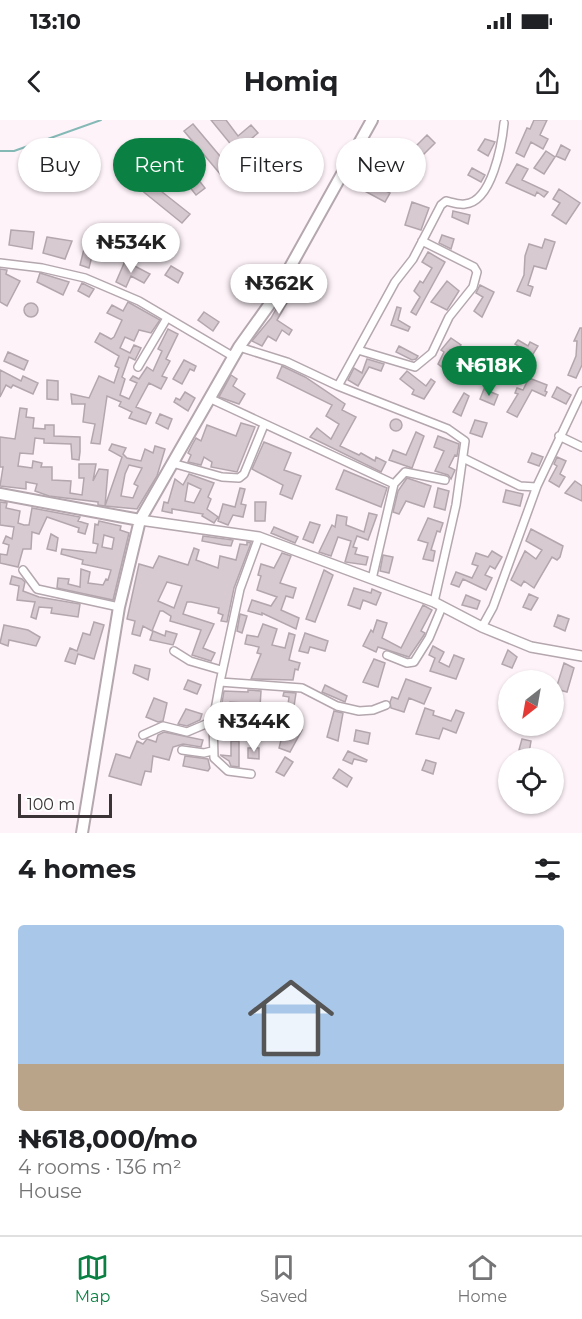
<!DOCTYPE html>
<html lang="en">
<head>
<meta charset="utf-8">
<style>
	:root { --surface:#fff; --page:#f6f6f6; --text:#202124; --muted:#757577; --line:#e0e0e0; --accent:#0b8043 }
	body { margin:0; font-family:Montserrat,sans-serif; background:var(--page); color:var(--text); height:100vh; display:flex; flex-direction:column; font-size:22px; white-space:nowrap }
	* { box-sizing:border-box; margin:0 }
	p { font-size:20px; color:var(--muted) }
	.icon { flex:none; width:33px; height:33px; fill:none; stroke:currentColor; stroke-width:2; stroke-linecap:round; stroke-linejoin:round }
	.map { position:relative; height:713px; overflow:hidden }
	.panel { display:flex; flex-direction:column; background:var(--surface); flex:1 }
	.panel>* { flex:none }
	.banner { position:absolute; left:18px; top:18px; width:546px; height:54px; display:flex; gap:12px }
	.needle { width:39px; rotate:211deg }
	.fabs { position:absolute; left:498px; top:550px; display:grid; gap:12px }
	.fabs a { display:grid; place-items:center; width:66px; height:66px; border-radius:50%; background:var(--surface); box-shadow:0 2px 4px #0004; font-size:30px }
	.scale { position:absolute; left:18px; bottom:15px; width:94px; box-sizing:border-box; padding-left:6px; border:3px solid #3a3437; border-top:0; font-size:16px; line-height:21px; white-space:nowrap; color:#3a3437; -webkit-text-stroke:4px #fff; paint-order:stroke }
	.price { position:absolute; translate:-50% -51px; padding:0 14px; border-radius:21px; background:#fff; color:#222; font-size:20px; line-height:39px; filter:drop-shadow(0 2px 3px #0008) }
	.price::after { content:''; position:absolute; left:50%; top:36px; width:18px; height:14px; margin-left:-9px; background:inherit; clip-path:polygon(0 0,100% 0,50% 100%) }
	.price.on { background:var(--accent); color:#fff }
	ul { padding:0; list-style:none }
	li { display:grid; align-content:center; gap:12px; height:318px; padding:0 18px }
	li+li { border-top:2px solid var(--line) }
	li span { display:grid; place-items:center; height:186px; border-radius:6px; color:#555 }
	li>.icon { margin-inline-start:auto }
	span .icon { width:108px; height:108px; fill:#fffc; stroke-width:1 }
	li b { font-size:26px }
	h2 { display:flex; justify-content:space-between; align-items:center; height:72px; padding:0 18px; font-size:26px }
	.chip { padding:0 21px; border-radius:27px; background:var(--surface); box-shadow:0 2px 4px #0004; font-size:21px; line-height:54px }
	.chip.on { background:var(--accent); color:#fff }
	.status { display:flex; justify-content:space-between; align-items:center; height:42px; padding:0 30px; background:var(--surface); direction:ltr }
	.status svg { height:16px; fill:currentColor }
	header { display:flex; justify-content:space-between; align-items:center; height:78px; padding:0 18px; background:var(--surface); font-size:27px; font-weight:700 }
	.tabs { display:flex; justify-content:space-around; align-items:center; height:84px; border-top:2px solid var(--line); background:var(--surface); font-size:16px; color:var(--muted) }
	.tabs a { display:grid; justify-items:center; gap:3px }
	.tabs .on { color:var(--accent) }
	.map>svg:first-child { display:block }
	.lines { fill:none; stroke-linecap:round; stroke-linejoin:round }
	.stream { stroke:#84b9b6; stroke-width:2 }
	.building { fill:#d8cad1; stroke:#b3a6ad; stroke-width:1.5; fill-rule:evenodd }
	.minor-casing { stroke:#b4a7ae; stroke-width:10 }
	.tertiary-casing { stroke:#b4a7ae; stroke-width:12 }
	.secondary-casing { stroke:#b4a7ae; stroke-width:14 }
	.minor { stroke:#fff; stroke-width:7 }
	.tertiary { stroke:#fff; stroke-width:9 }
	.secondary { stroke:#fff; stroke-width:10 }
</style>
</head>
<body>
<div class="status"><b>13:10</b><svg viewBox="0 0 49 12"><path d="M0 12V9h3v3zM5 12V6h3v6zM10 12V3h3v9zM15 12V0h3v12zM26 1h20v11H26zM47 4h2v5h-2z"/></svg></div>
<header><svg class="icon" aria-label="back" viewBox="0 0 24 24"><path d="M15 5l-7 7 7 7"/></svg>Homiq<svg class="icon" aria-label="share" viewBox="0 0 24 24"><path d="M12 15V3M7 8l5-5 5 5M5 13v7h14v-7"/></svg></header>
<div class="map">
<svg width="582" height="713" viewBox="0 0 582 713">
	<rect width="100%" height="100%" fill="#fef3f9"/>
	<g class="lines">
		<!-- stream -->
		<path class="stream" d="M0,31H14L101,0"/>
	</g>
	<!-- building -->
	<path class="building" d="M211,0H226L238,16L251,5L258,13L245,24L251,31L242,38Z
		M534,0H547L540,15L548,19L543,29L531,22L524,37L516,33L527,8L530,9Z
		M193,4L230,48L221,55L184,11Z
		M427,15L435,23L415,43L407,35Z
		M485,19L495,22L488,36L478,30Z
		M561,25L570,30L565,40L556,36Z
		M398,29L402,33L390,46L392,48L388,55L369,43L374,36L385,43Z
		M175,30L205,68L196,75L166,37Z
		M546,31L555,37L544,54L534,48Z
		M517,44L528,49L522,60L548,72L544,77L537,72L535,76L506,63Z
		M472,48L485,55L481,62L468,55Z
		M142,56L190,94L182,103L135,65Z
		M362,63L372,69L374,65L390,73L385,82L359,68Z
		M559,69L580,83L566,104L552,95L560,83L553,79Z
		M412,82L429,88L421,110L405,105Z
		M453,91L470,95L468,104L452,97Z
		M11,110L34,112L32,129L9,125Z
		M442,115L454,119L451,129L439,123Z
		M47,117L72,121L65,139L43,133Z
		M545,119L555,122L546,149L534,146L528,165L533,167L530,176L517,171L524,155L525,136L529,124L542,128Z
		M84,129L93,132L89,148L80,145Z
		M428,132L445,142L416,195L411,192L420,177L414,171L420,161L423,163L432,148L422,142Z
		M125,141L150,154L144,163L131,156L126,167L116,162Z
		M171,146L183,153L178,163L165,155Z
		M299,148L305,152L277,200L292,210L289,215L282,210L276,221L268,216L262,226L252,221L271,198Z
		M0,149L7,150L6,154L20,161L7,186L0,182Z
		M40,153L69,162L63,175L37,162Z
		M315,157L320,160L309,179L304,176Z
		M447,161L459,171L447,190L431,182Z
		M82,163L94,169L89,177L78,171Z
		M480,165L494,172L482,197L474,191L483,177L476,173Z
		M128,182L160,200L151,213L139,210L134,221L125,217L120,228L130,233L134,225L141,228L135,240L129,237L122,257L125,259L120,275L129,279L137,263L130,260L133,256L139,259L147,247L153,251L162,231L158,229L168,209L178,214L166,239L170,241L162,256L167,258L161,269L149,263L136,287L151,293L146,304L129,298L132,292L119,286L121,282L107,276L100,324L91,323L95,304L83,302L85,284H72L71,274L89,278L99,256L114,263L119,248L115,246L119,236L95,222L100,213L111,219L114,217L122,200L107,193L112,185L123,191Z
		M24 190a7 7 0 1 1 14 0a7 7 0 1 1-14 0Z
		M397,187L401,188L398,200L410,207L408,211L391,205Z
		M204,192L219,202L213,211L198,200Z
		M580,208H582V245L576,258L568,255L576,236L577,221H574Z
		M451,218L461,225L451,237L448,235L442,247L438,244L444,232L441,230Z
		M518,220L528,226L530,222L538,226L530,239L526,236L528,232L515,224Z
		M399,226L418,236L416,239L412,240L396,232Z
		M473,229L485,236L480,245L468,238Z
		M8,232L28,241L24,250L4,241Z
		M367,239L384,244L381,251L369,247L358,266L348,260L354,248L362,253Z
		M496,239L510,249L505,258L499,255L496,261L487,256Z
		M184,240L196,246L194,251L190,249L182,264L173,259Z
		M282,246L305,257L345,284L342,290L356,297L340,326L359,335L361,333L375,341L376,337L386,342L381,352L310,317L317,308L331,319L339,304L326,296L332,285L277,258Z
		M0,250L21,261L23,256L38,263L33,274L13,265L11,268L6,265L0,277Z
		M407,251L426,266L431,259L435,262L424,279L412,274L414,270L400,259Z
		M231,255L237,259L233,266L245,274L239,284L219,277Z
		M529,258L547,265L545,271L547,272L545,276L532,270L517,297L507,292L518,274L515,273L517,268L523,270Z
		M47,260L58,261V280L47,279Z
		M557,267L571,275L566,284L552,277Z
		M484,269L498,275L494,285L480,279Z
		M185,272L195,278L188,291L174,282L176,278L180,280Z
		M464,273L469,276L461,296L453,292Z
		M20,288L27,289L26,297L34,298L33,308L45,309V305H54V316L80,317V332L79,340L72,339L71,324L44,323V319L35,318L33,334L20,333L18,346L32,348L33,341L42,343L41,347H52V360L71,361L70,373L82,375L84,358H79V344H96L93,361L99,349L108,350L105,386L98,385V382L49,376L35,371L37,364L26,362V369L0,366L3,347H0V317L15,319Z
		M160,294L172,299L168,309L156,303Z
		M390 305a6 6 0 1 1 12 0a6 6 0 1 1-12 0Z
		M475,300L487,303L482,317L470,313Z
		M241,303L255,307L237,352L211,347L212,342L204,337L201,345L188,342L191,335L188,333L192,325L196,318L201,321L207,305L236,316Z
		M416,312L424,316L412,348L389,340L393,330L406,335Z
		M438,316L459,324L457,336L455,335L449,347L455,350L451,359L448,355L435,351L444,331L434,327Z
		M264,322L291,333L284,350L301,356L292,379L280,374L283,365L252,349Z
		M112,324L126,328L123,334L127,338L141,341L145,329L153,333L155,326L165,329L157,356L137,389L105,386L122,337L109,330ZM129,345L142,348L134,364L138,366L133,378L121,376L125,354Z
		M532,333L543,337L539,346L528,342Z
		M557,337L566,341L560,354L565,357L559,367L549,361L557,346L554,344Z
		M344,350L387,368L381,387L336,369Z
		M189,354L214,363L208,377L211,379L207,389L218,397L214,403L202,396L203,394L172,389V393L162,391L164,382L168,383L175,359L183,365ZM188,363L201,369L194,383L185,381Z
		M407,358L431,366L424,387L406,381L399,394L393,392L398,371Z
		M575,361L582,366V381L565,373Z
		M240,368L245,369L241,384L246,385L243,397L233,395L228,405L218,401L223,384L235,387Z
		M438,368L449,371L445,390L434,387Z
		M506,370L523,374L520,386L503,382Z
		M0,382L7,383L6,388L20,391L18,403L24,405H29L32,388L80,397L78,401L88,404L85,414L78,412L79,408L47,397L39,414L32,412L31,429H23L18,447L0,443V434L7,435L9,425L3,423L6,416L12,419L14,407L0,405Z
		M255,382H266L265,401H255Z
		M369,393L377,395L368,420L357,416L353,427L357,428L355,434L368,437L366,445L345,442L351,421L338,417L331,436L319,432L332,405L335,407L337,395L347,397L346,405L364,412Z
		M428,398L443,403L440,412L437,411L431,430L435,431L433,441L423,439L428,423L418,420Z
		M99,401L121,406L120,410L129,413L113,480L57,468L58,458L69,459L68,464L80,467L81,449L90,452L88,463L103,465L106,459L108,460L111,450L82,444L83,440L61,434L62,429L96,433L98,424L93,423L95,404L98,405ZM104,415L114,418L112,429L102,427Z
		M310,402L320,405L313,423L303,419Z
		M274,407L298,417L295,423L271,413Z
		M531,409L563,426L560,437L557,440L552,437L534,468L524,461L521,466L511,460L525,431L536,439L542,430L526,421Z
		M51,414L58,418L56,431L47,429Z
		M203,416L233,420L231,426L223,425L202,421Z
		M247,422L251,423L234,468L227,502L221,501L223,495L218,493L219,488L191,482H187L183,494L214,504L203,528L215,533L211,541L192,535L201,510L170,501L171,496L163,491H160L152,511L143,506L140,516L132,514L135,501L127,499L139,444L153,448L159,436L188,445L194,428L199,430L196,440L218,448L220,436L236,440L240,424L247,425ZM167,462L182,466L174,488L158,481Z
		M492,431L502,437L495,449L490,446L485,455L492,458L486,470L463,459L459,467L451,464L456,452L472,458L478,446L472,444L476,433L488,437Z
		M282,433L291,436L280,463L296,468L293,478L286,476L281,490L299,498L296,509L262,493V495L248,491L252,480L271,486L277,477L257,470L261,456L258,455L261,444L274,448Z
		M383,435L393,437L389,453L380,451Z
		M324,450L333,455L315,502L306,499Z
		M12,456L22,459L25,462L23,471L39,477L80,484L78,497L51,493L52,488L39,487L36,499L31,497L35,482L17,480L19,466L10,464Z
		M354,468L371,473L372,469L381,473L376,485L363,480L360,489L348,485Z
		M529,474L538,478L531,490L523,487Z
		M466,475L480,481L477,489L462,485Z
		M423,485L432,490L421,511L425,513L424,515L409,537L378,527L376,532L363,526L371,510L373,512L377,500L387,503L382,518L401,528Z
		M240,494L247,496L242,513L237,511Z
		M558,495L569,499L565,511L554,506Z
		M94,502L104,505L94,539L78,534L75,544L65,541L70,528L77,531L83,513L90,515Z
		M263,504L277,509L272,525L285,528L289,513L295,515L289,540L300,543L298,550L295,549L293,560L251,559L261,534L257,533L259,527L245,524L247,515L258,517Z
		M4,505L28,510L40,517L36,526L9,520L8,526L0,523Z
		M153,511L165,516L166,511L177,514L173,525L150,520Z
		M305,513L328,521L325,531L310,527L308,533L299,531Z
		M433,526L444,532L439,542L449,547L454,535L464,539L456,559L430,551L435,538L429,535Z
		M508,530L517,537L512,548L502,544Z
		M374,539L385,543L378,567L363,562Z
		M564,543L574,548L567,572L556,569Z
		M135,545L150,549L148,560L133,553Z
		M406,559L431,568L424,584L409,578L404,592L391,588L390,582L392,577L398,579Z
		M188,560L201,565L197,574L184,569Z
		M325,565L347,576L345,582L322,572Z
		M248,570L261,571L260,587L273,586V590L287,592L289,577L283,576L284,572L296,573L291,606L302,610L290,632L279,628L286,601L252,600L253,584L245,583L230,582L229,596L220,595L224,571L248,572Z
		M154,578L167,583L163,601L158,602L146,597Z
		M425,588L434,591L433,595L451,601L456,590L464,593L456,613L443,608L439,619L416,614Z
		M186,589L202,594L200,600L187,606L178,604Z
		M334,591L343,593L338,621L327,617Z
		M356,610L370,613L368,624L354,621Z
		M164,612L203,620L201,627L183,624L173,627L169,640L153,636L151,652L145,651L141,665L109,656L116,634L130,638L137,621L143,624L147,619L156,622L158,615Z
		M522,619L531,621L529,633L519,630Z
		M231,621H239V647L231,646L229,641L220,635L231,636Z
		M248,628H259V639L248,638Z
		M348,631L367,640L366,642L354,639L352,644L343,640Z
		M185,636L208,639L210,648L208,651L183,646Z
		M285,637L293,642L284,656L276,652Z
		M426,640L436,643L433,654L422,650Z
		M339,649L352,658L347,667L333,658Z"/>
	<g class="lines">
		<defs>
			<path id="minor" d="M0,143L42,148L85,158L139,181L234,237
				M239,227L287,242L338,266L448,309L465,321L456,385L434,482
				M358,230L415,247L432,233L449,197L473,167L477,152L474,147L422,121
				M138,247L167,198
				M338,266L395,162L413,139L441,85L446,81C451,82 459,85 465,84C492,82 502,24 504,3
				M209,278L394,364L372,459
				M559,316L582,327
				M463,338L520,366L536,367
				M172,343L222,357L239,358L244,354L264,305
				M394,364L405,352L445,360
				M259,417L240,469L220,562L302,568L337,586L359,591L373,590L386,585
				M23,450L37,469L119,487
				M482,507L493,487L537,366L582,271
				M174,531L190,541L221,550
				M387,535L407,543L414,542L429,518L442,487
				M220,562L213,601L214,638L228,651L251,654
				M143,615L163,606L187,612L213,601
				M182,630L204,633L212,631"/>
			<path id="tertiary" d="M140,400L259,417L434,482L482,507L531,527L582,536"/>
			<path id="secondary" d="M0,374L140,400
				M82,713L119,487L140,400L239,227L269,185L372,0"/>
		</defs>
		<!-- minor casing -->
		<use href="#minor" class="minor-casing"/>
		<!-- tertiary casing -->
		<use href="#tertiary" class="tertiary-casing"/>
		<!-- secondary casing -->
		<use href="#secondary" class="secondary-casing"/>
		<!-- minor -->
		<use href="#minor" class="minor"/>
		<!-- tertiary -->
		<use href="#tertiary" class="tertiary"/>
		<!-- secondary -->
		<use href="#secondary" class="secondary"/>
	</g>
</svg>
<div class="fabs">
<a><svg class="needle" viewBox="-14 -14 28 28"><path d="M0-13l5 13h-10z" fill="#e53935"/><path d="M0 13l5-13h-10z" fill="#757577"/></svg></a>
<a><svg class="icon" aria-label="locate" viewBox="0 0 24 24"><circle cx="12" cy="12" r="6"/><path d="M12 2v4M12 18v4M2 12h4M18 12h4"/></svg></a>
</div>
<div class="scale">100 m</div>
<b class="price" style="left:131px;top:154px">₦534K</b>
<b class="price" style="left:279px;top:195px">₦362K</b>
<b class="price on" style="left:489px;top:277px">₦618K</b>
<b class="price" style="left:254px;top:633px">₦344K</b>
<div class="banner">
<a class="chip">Buy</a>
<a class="chip on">Rent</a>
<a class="chip">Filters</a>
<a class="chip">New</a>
</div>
</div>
<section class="panel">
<h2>4 homes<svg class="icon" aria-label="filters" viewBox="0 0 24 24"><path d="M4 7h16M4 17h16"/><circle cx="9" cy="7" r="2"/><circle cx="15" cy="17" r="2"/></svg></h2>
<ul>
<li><span style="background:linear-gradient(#a9c7e8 75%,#b9a48a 0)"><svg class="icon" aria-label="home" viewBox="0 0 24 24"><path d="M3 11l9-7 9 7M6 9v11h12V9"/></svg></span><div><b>₦618,000/mo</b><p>4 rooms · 136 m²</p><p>House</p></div></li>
</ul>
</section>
<nav class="tabs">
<a class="on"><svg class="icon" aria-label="map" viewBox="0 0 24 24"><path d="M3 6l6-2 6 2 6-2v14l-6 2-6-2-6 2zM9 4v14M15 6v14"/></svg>Map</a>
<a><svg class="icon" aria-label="saved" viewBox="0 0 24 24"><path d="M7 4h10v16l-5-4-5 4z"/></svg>Saved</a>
<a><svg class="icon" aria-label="home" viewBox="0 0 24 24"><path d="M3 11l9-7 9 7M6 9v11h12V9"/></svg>Home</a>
</nav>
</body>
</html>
